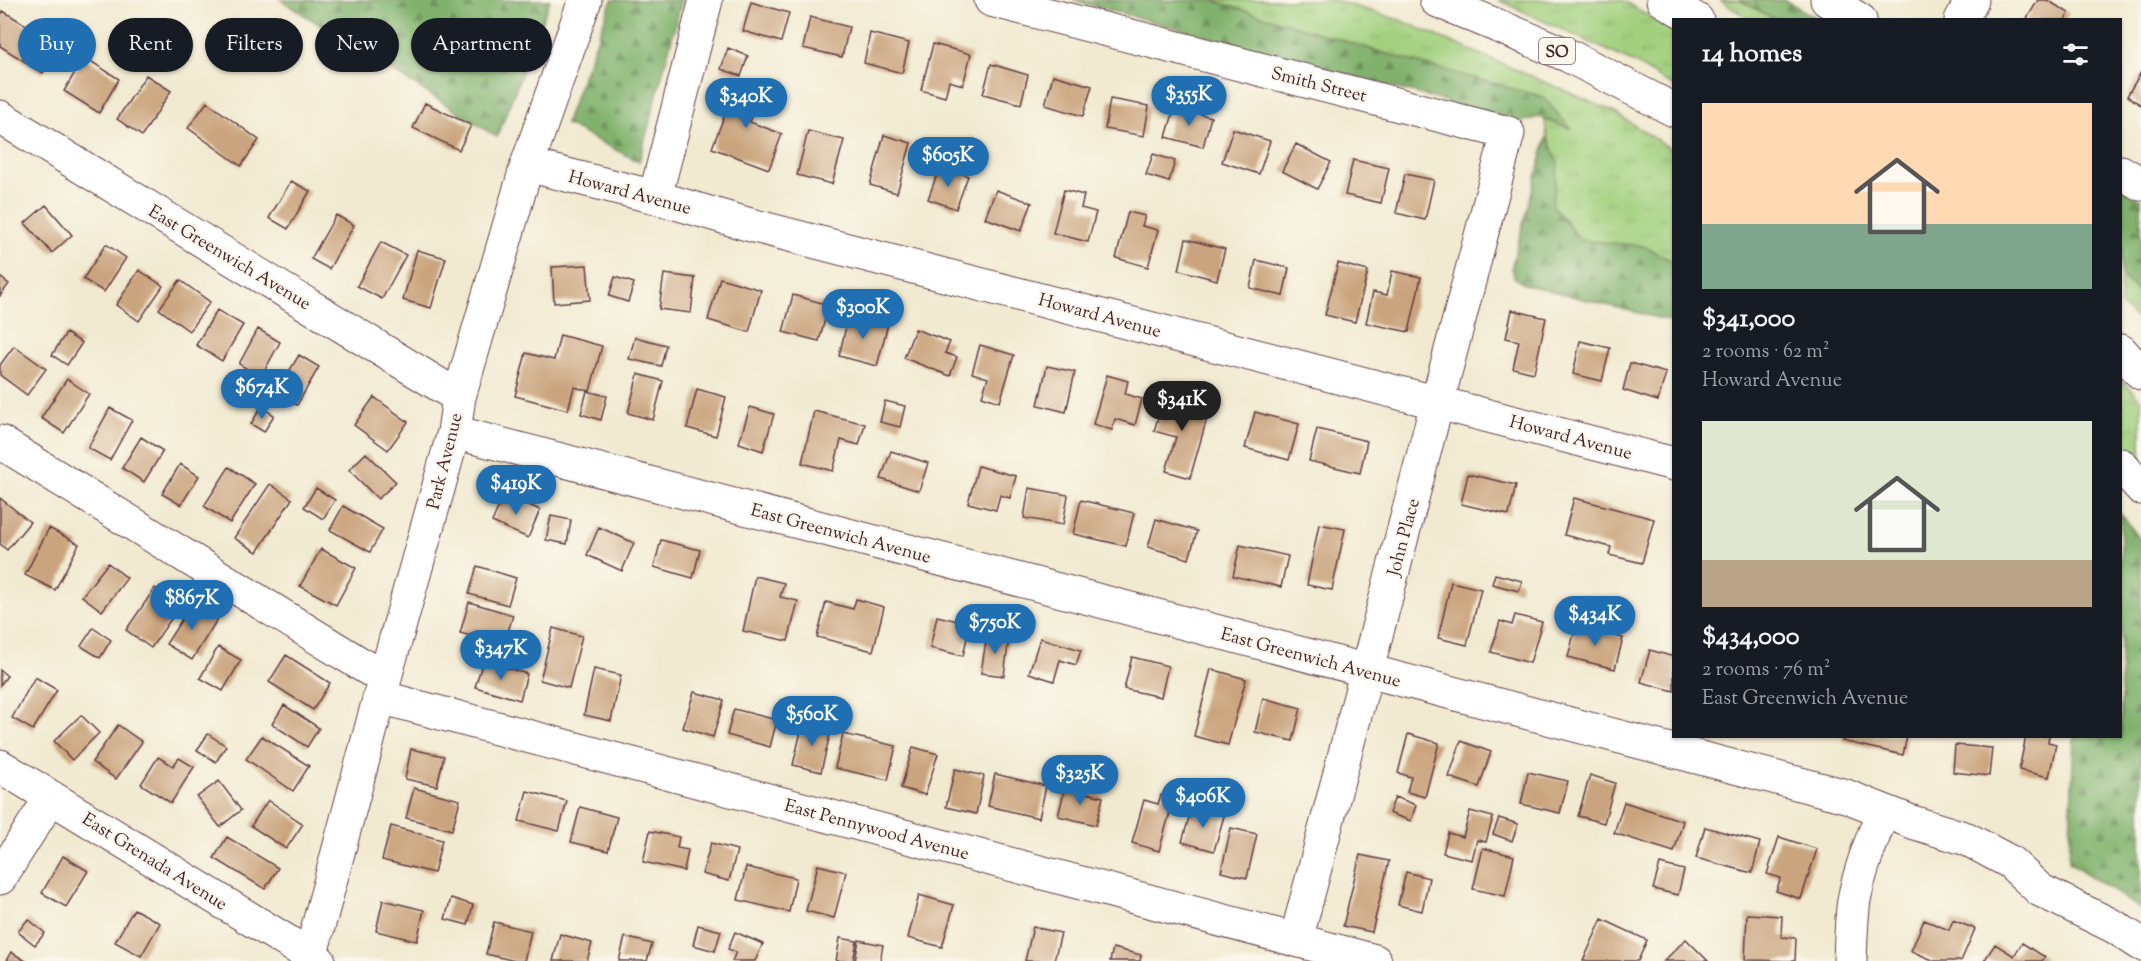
<!DOCTYPE html>
<html lang="en">
<head>
<meta charset="utf-8">
<style>
	:root { --surface:#171b24; --page:#20242c; --text:#f1f3f6; --muted:#9ea1a6; --accent:#1f6fb2 }
	body { margin:0; font-family:"Sorts Mill Goudy",serif; background:var(--page); color:var(--text); height:100vh; display:flex; flex-direction:column; font-size:22px; white-space:nowrap }
	* { box-sizing:border-box; margin:0 }
	p { font-size:20px; color:var(--muted) }
	.icon { flex:none; width:33px; height:33px; fill:none; stroke:currentColor; stroke-width:2; stroke-linecap:round; stroke-linejoin:round }
	.map { position:relative; flex:1; overflow:hidden }
	.panel { position:absolute; left:1672px; top:18px; width:450px; height:720px; display:flex; flex-direction:column; background:var(--surface); border-radius:0px; box-shadow:0 2px 4px #0004 }
	.panel>* { flex:none }
	.top-card { position:absolute; left:18px; top:18px; width:570px; height:54px; display:flex; gap:12px }
	.price { position:absolute; translate:-50% -51px; padding:0 14px; border-radius:21px; background:var(--accent); color:#fff; font-size:20px; line-height:39px; filter:drop-shadow(0 2px 3px #0008) }
	.price::after { content:''; position:absolute; left:50%; top:36px; width:18px; height:14px; margin-left:-9px; background:inherit; clip-path:polygon(0 0,100% 0,50% 100%) }
	.price.active { background:#222; color:#fff }
	ul { padding:0; list-style:none }
	li { display:grid; align-content:center; gap:12px; height:318px; padding:0 30px }
	li span { display:grid; place-items:center; height:186px; border-radius:0px; color:#555 }
	li>.icon { margin-inline-start:auto }
	span .icon { width:108px; height:108px; fill:#fffc; stroke-width:1 }
	li b { font-size:26px }
	h2 { display:flex; justify-content:space-between; align-items:center; height:72px; padding:0 30px; font-size:26px }
	.pill { padding:0 21px; border-radius:27px; background:var(--surface); box-shadow:0 2px 4px #0004; font-size:21px; line-height:54px }
	.pill.active { background:var(--accent); color:#fff }
	.map>svg:first-child { display:block }
	.grass { fill:url(#grass-tufts); stroke:#767854; stroke-width:1.5 }
	.forest { fill:url(#forest-firs); stroke:#66684c; stroke-width:1.5 }
	.building { fill:#caa47e }
	.lines { fill:none; stroke-linecap:round; stroke-linejoin:round }
	.minor-casing { stroke:#633d44; stroke-width:35 }
	.highway-casing { stroke:#633d44; stroke-width:35 }
	.minor { stroke:#fff; stroke-width:33 }
	.highway { stroke:#fff; stroke-width:33 }
	.labels { text-anchor:middle; stroke-width:4.5; stroke-linejoin:round; paint-order:stroke }
	.shield { fill:#fbf7ec; stroke:#7f6065; stroke-width:1.5 }
	.shield-label { font-size:16px; font-weight:bold; fill:#4a1f2b }
	.street-label { font-size:18px; fill:#4a1f2b; stroke:#fbf7ec }
</style>
</head>
<body>
<div class="map">
<svg width="2141" height="961" viewBox="0 0 2141 961">
	<defs>
		<pattern id="grass-tufts" width="24" height="20" patternUnits="userSpaceOnUse" patternTransform="scale(1.5)"><rect width="24" height="20" fill="#a2d07e"/><path d="M3 7l-1-3M5 7V3M7 7l1-3M15 17l-1-3M17 17v-4M19 17l1-3" fill="none" stroke="#8db26d"/></pattern>
		<pattern id="forest-firs" width="22" height="20" patternUnits="userSpaceOnUse" patternTransform="scale(1.5)"><rect width="22" height="20" fill="#81b26d"/><path d="M5 1l3.5 6h-7zM16 11l3.5 6h-7z" fill="#6c905a"/></pattern>
	</defs>
	<rect width="100%" height="100%" fill="#fbf7ec"/>
	<filter id="ink" filterUnits="userSpaceOnUse"><feTurbulence type="fractalNoise" baseFrequency=".0167" numOctaves="2"/><feDisplacementMap in="SourceGraphic" scale="12" xChannelSelector="R" yChannelSelector="G"/><feConvolveMatrix kernelMatrix="1 2 1 2 8 2 1 2 1" color-interpolation-filters="sRGB"/></filter>
	<filter id="wash" filterUnits="userSpaceOnUse"><feTurbulence type="fractalNoise" baseFrequency=".008" numOctaves="4" result="noise"/><feDisplacementMap in="SourceGraphic" scale="24" xChannelSelector="R" yChannelSelector="G"/><feGaussianBlur stdDeviation="1.35" result="paint"/><feColorMatrix in="noise" values="0 0 0 0 0 0 0 0 0 0 0 0 0 0 0 0 0 1.4 0 .05"/><feComposite in="paint" operator="in"/></filter>
	<g filter="url(#wash)">
		<rect width="100%" height="100%" fill="#f1ead1"/>
		<!-- grass -->
		<path class="grass" d="M1211,0H1334L1400,20L1612,111L1674,151V262L1643,246L1580,240L1552,205L1558,164L1547,136L1545,120L1570,128L1543,97L1393,56Z
			M1498,0H1622L1674,32V87L1637,64Z
			M1720,0H1739L1775,19H1749Z
			M2121,275L2141,295V323L2121,306Z
			M2121,379L2141,400V465L2121,442Z"/>
		<!-- forest -->
		<path class="forest" d="M281,0H550L497,137Z
			M612,0H682L639,162L565,124Z
			M1073,0H1211L1393,56L1543,97L1571,129L1539,117L1521,122Z
			M1739,0H1784L1819,19H1775Z
			M1547,136L1558,164L1552,205L1580,240L1643,246L1674,262V322L1524,284L1514,277L1511,269Z
			M2121,188L2141,199V295L2121,275Z
			M2121,514L2141,541V909L2069,862L2074,737L2121,736Z"/>
		<g id="blocks">
			<!-- building -->
			<path class="building" d="M2038,0H2047L2069,13L2065,20H2026Z
				M751,2L789,13L781,42L743,31Z
				M3,11L59,45L43,73L0,46V16Z
				M810,17L849,27L842,57L803,48Z
				M870,33L909,43L902,73L864,63Z
				M933,44L971,54L963,85L949,81L945,97L921,90Z
				M728,48L748,56L741,76L721,69Z
				M84,57L119,79L99,113L64,91Z
				M991,64L1028,75L1021,104L983,94Z
				M2141,72V105L2127,96Z
				M146,75L171,91L142,136L117,119Z
				M1053,75L1092,86L1083,116L1045,105Z
				M738,80L763,89L750,122L782,134L769,169L712,148Z
				M1110,99L1149,106L1144,136L1105,129Z
				M207,102L259,140L241,166L188,128Z
				M425,103L471,125L459,150L413,128Z
				M1175,107L1211,117L1203,147L1166,137Z
				M1233,129L1270,141L1259,174L1222,162Z
				M808,131L844,140L832,184L797,175Z
				M884,135L911,143L897,193L870,185Z
				M1296,144L1331,162L1317,189L1282,171Z
				M1153,154L1175,161L1169,182L1146,175Z
				M1353,160L1389,168L1381,203L1345,195Z
				M940,166L968,176L956,209L928,199Z
				M1405,174L1434,180L1425,220L1396,213Z
				M291,181L310,191L288,229L269,218Z
				M996,190L1032,203L1021,231L985,218Z
				M1064,190L1084,195L1081,208L1096,212L1088,242L1053,233Z
				M46,205L72,235L52,253L25,223Z
				M1128,212L1145,216L1142,226L1158,230L1148,267L1116,258Z
				M336,215L354,225L329,269L311,259Z
				M1186,239L1225,249L1217,280L1179,270Z
				M381,242L406,255L382,299L357,286Z
				M106,244L126,258L104,292L83,279Z
				M417,250L446,258L431,308L403,300Z
				M1256,260L1289,268L1283,296L1250,288Z
				M1338,263L1368,271L1355,322L1325,315Z
				M587,265L590,300L554,303L552,267Z
				M139,270L163,286L139,321L116,305Z
				M1392,271L1421,277L1409,332L1366,323L1373,292L1387,295Z
				M664,274L695,278L691,313L659,309Z
				M0,277L9,284L0,296Z
				M615,277L634,283L628,302L609,296Z
				M720,278L761,290L749,332L708,320Z
				M180,280L210,302L189,331L159,309Z
				M793,295L829,305L819,341L783,332Z
				M217,310L243,325L222,361L196,345Z
				M1512,310L1546,318L1534,373L1513,368L1519,341L1506,338Z
				M849,314L888,324L877,366L839,356Z
				M258,329L280,342L261,377L239,364Z
				M915,329L950,342L945,353L957,357L950,376L904,358Z
				M66,333L82,343L67,365L52,355Z
				M560,335L602,346L590,391L574,387L568,410L515,396L526,353L554,360Z
				M635,337L666,345L661,366L629,359Z
				M1580,341L1610,348L1602,381L1573,374Z
				M980,345L1014,355L1000,402L982,396L988,378L972,373Z
				M14,346L46,369L27,395L0,375V365Z
				M299,355L319,367L297,405L276,393Z
				M1630,363L1666,373L1658,401L1623,390Z
				M1047,366L1075,372L1066,412L1038,405Z
				M638,374L663,381L653,420L628,413Z
				M1107,375L1128,381L1125,394L1142,399L1135,425L1115,419L1112,430L1093,424Z
				M67,379L89,394L64,433L41,418Z
				M697,389L726,397L716,436L687,428Z
				M587,391L607,396L601,420L581,414Z
				M1165,395L1210,408L1190,478L1166,471L1176,437L1154,431Z
				M374,397L408,422L388,450L354,425Z
				M885,401L905,406L900,427L880,422Z
				M261,407L274,415L264,432L251,424Z
				M750,407L774,414L763,451L739,443Z
				M110,408L132,420L110,460L88,448Z
				M814,411L865,424L859,445L841,440L833,471L802,463Z
				M1255,412L1299,424L1289,460L1245,448Z
				M1317,429L1367,441L1360,473L1309,461Z
				M141,437L163,451L144,482L122,468Z
				M891,451L928,463L919,491L881,479Z
				M366,453L396,482L378,499L349,470Z
				M180,464L199,476L181,505L162,494Z
				M978,466L1016,476L1010,498L1000,495L996,510L968,503Z
				M229,467L255,484L230,523L204,506Z
				M1468,474L1516,485L1509,515L1461,504Z
				M270,484L292,499L257,552L234,538Z
				M316,488L335,500L323,519L304,507Z
				M1029,488L1068,495L1063,525L1024,518Z
				M504,494L540,510L528,538L492,522Z
				M0,498L30,522L7,550L0,544Z
				M1574,498L1654,519L1642,563L1609,555L1611,547L1564,535Z
				M1081,500L1134,513L1126,546L1073,534Z
				M343,506L383,529L370,552L330,530Z
				M551,516L571,520L567,544L546,540Z
				M1156,519L1197,531L1189,559L1148,547Z
				M1319,524L1345,529L1332,590L1307,585Z
				M599,527L634,543L622,571L587,555Z
				M49,528L79,544L55,590L25,575Z
				M661,540L700,550L693,578L654,567Z
				M1240,545L1288,556L1281,587L1233,576Z
				M321,549L356,568L336,605L300,586Z
				M108,563L127,578L102,611L82,596Z
				M477,566L516,578L508,605L469,594Z
				M1495,574L1522,581L1519,591L1492,584Z
				M755,576L784,583L780,597L798,601L788,641L743,631Z
				M1451,582L1481,589L1467,645L1438,638Z
				M155,588L180,606L151,648L126,630Z
				M856,599L884,607L873,651L817,637L826,602L853,609Z
				M193,602L218,618L192,660L166,644Z
				M469,602L513,615L504,645L460,633Z
				M1515,615L1542,622L1530,663L1491,652L1500,621L1512,625Z
				M937,616L970,624L963,656L930,648Z
				M1576,626L1623,638L1615,669L1568,657Z
				M93,628L111,640L100,658L81,646Z
				M553,628L582,636L569,688L540,680Z
				M987,634L1009,637L1004,676L981,673Z
				M1040,638L1081,650L1076,665L1060,660L1054,681L1029,673Z
				M218,647L241,660L223,691L200,678Z
				M1650,650L1674,657V691L1641,682Z
				M286,655L330,683L313,710L269,682Z
				M1132,657L1168,666L1161,697L1124,689Z
				M483,661L527,674L520,700L475,687Z
				M594,669L621,675L611,721L584,715Z
				M1211,669L1246,679L1228,745L1194,736Z
				M0,670L7,676L0,685Z
				M35,677L57,690L33,730L12,718Z
				M694,692L724,700L713,737L683,728Z
				M1263,698L1301,708L1293,741L1255,732Z
				M284,705L319,728L307,747L272,724Z
				M734,709L777,720L770,747L727,735Z
				M81,715L99,733L72,760L54,741Z
				M803,723L831,730L821,772L793,765Z
				M118,725L142,742L116,779L92,762Z
				M208,734L226,746L216,762L197,750Z
				M843,734L896,746L888,780L835,768Z
				M1408,734L1439,743L1425,797L1407,792L1411,777L1398,773Z
				M262,736L309,766L293,791L246,759Z
				M1843,736H1907L1903,755L1842,741Z
				M2026,736H2049L2048,742L2056,744L2049,777L2019,770Z
				M1461,741L1491,752L1479,787L1449,777Z
				M1955,745L1992,748L1989,776L1953,772Z
				M913,747L938,754L925,795L901,788Z
				M411,749L444,756L437,786L405,779Z
				M158,757L173,766L179,758L194,767L171,803L141,784Z
				M955,769L984,776L976,814L946,807Z
				M1528,772L1568,781L1560,813L1521,804Z
				M995,774L1046,786L1039,818L988,806Z
				M1590,775L1615,783L1604,823L1578,816Z
				M219,781L241,810L220,827L197,797Z
				M414,788L460,800L452,830L406,818Z
				M1065,788L1103,797L1096,825L1058,816Z
				M527,791L567,801L559,831L519,821Z
				M1161,795L1174,798L1159,851L1132,843L1144,800L1158,804Z
				M1395,797L1416,805L1411,821L1389,813Z
				M268,800L303,824L286,849L251,826Z
				M1624,802L1683,821L1674,852L1614,833Z
				M580,807L617,817L608,851L571,842Z
				M1192,807L1224,816L1214,851L1182,842Z
				M1470,811L1493,817L1486,842L1477,840L1472,860L1443,853L1448,833L1463,837Z
				M1499,818L1518,824L1512,841L1493,834Z
				M391,826L442,840L434,873L382,860Z
				M1705,827L1760,842L1752,873L1696,858Z
				M1231,828L1257,834L1247,878L1221,872Z
				M650,831L679,837L677,848L688,850L684,871L643,862Z
				M227,837L278,868L265,889L214,858Z
				M1779,837L1817,849L1801,899L1776,891L1781,878L1767,874Z
				M711,843L737,850L729,881L702,874Z
				M1483,848L1514,856L1505,896L1473,889Z
				M1360,855L1389,861L1372,932L1343,926Z
				M63,856L88,871L66,907L42,893Z
				M1660,864L1684,870L1678,895L1653,889Z
				M818,865L846,872L834,918L806,911Z
				M746,867L796,878L789,912L738,900Z
				M1406,872L1429,878L1422,911L1398,905Z
				M919,895L954,905L942,947L908,938Z
				M451,898L473,905L468,925L445,919Z
				M383,900L424,910L417,941L376,931Z
				M134,909L160,923L141,956L115,942Z
				M1747,914L1782,916L1781,937L1796,938L1795,961L1745,960Z
				M28,919L45,933L35,945L18,932Z
				M1602,919L1647,940L1638,961H1583Z
				M1924,920L1949,930L1953,920L1975,929L1961,961H1935L1911,951Z
				M494,922L531,931L524,961H515L486,954Z
				M698,925L721,931L715,951L693,945Z
				M1033,927L1061,933L1054,961H1025Z
				M735,932L763,944L755,961H732L736,952L728,949Z
				M560,934L592,943L587,961H553Z
				M625,937L652,944L647,961H619Z
				M840,938L857,941L853,961H836Z
				M1686,939L1708,961H1664Z
				M859,940L883,945L880,961H855Z
				M2022,943L2045,957L2042,961H1984L1995,944L2014,956Z
				M1113,948L1141,955L1140,961H1110Z
				M11,952L26,961H6Z"/>
		</g>
	</g>
	<g filter="url(#ink)">
		<use href="#blocks" fill-opacity="0" stroke="#633d44" stroke-width="1.5"/>
		<g class="lines">
			<defs>
				<path id="minor" d="M991,0L1508,133L1296,940
					M1827,0L1860,20
					M1961,20L1972,0
					M0,117L459,397
					M527,165L655,197L747,224L1674,464
					M2121,172L2141,184
					M655,197L706,0
					M454,432L1846,796L1912,822L1967,839L2010,862L2040,890L2115,927L2141,944
					M0,442L385,679
					M380,697L1375,961
					M0,766L319,961
					M0,878L51,797
					M309,961L382,688L454,432L459,397L527,165L585,0
					M1850,961C1851,941 1851,920 1854,900C1860,869 1872,840 1883,811"/>
				<path id="highway" d="M1436,0L1567,55L1674,110
					M1663,0L1697,20
					M2121,351L2141,373
					M2121,465L2141,488"/>
			</defs>
			<!-- minor casing -->
			<use href="#minor" class="minor-casing"/>
			<!-- highway casing -->
			<use href="#highway" class="highway-casing"/>
			<!-- minor -->
			<use href="#minor" class="minor"/>
			<!-- highway -->
			<use href="#highway" class="highway"/>
		</g>
	</g>
	<g class="labels">
		<!-- shield labels -->
		<rect class="shield" x="1539" y="38" width="36" height="26" rx="4.5"/>
		<g class="shield-label">
			<text x="1557" y="57">SO</text>
		</g>
		<!-- street labels -->
		<g class="street-label">
			<text transform="translate(1319 84) rotate(14)" y="6">Smith Street</text>
			<text transform="translate(630 192) rotate(15)" y="6">Howard Avenue</text>
			<text transform="translate(230 257) rotate(31)" y="6">East Greenwich Avenue</text>
			<text transform="translate(1100 315) rotate(15)" y="6">Howard Avenue</text>
			<text transform="translate(1571 437) rotate(15)" y="6">Howard Avenue</text>
			<text transform="translate(444 461) rotate(-76)" y="6">Park Avenue</text>
			<text transform="translate(841 533) rotate(15)" y="6">East Greenwich Avenue</text>
			<text transform="translate(1403 537) rotate(-75)" y="6">John Place</text>
			<text transform="translate(1311 657) rotate(15)" y="6">East Greenwich Avenue</text>
			<text transform="translate(877 829) rotate(15)" y="6">East Pennywood Avenue</text>
			<text transform="translate(155 861) rotate(32)" y="6">East Grenada Avenue</text>
		</g>
	</g>
</svg>
<b class="price" style="left:1189px;top:127px">$355K</b>
<b class="price" style="left:746px;top:129px">$340K</b>
<b class="price" style="left:948px;top:188px">$605K</b>
<b class="price" style="left:863px;top:340px">$300K</b>
<b class="price" style="left:262px;top:420px">$674K</b>
<b class="price active" style="left:1182px;top:432px">$341K</b>
<b class="price" style="left:516px;top:516px">$419K</b>
<b class="price" style="left:192px;top:631px">$867K</b>
<b class="price" style="left:1595px;top:647px">$434K</b>
<b class="price" style="left:995px;top:655px">$750K</b>
<b class="price" style="left:501px;top:681px">$347K</b>
<b class="price" style="left:812px;top:747px">$560K</b>
<b class="price" style="left:1080px;top:806px">$325K</b>
<b class="price" style="left:1203px;top:829px">$406K</b>
<div class="top-card">
<a class="pill active">Buy</a>
<a class="pill">Rent</a>
<a class="pill">Filters</a>
<a class="pill">New</a>
<a class="pill">Apartment</a>
</div>
<section class="panel">
<h2>14 homes<svg class="icon" aria-label="filters" viewBox="0 0 24 24"><path d="M4 7h16M4 17h16"/><circle cx="9" cy="7" r="2"/><circle cx="15" cy="17" r="2"/></svg></h2>
<ul>
<li><span style="background:linear-gradient(#ffd9b3 65%,#7fa58c 0)"><svg class="icon" aria-label="home" viewBox="0 0 24 24"><path d="M3 11l9-7 9 7M6 9v11h12V9"/></svg></span><div><b>$341,000</b><p>2 rooms · 62 m²</p><p>Howard Avenue</p></div></li>
<li><span style="background:linear-gradient(#dfe7d0 75%,#b9a48a 0)"><svg class="icon" aria-label="home" viewBox="0 0 24 24"><path d="M3 11l9-7 9 7M6 9v11h12V9"/></svg></span><div><b>$434,000</b><p>2 rooms · 76 m²</p><p>East Greenwich Avenue</p></div></li>
</ul>
</section>
</div>
</body>
</html>
